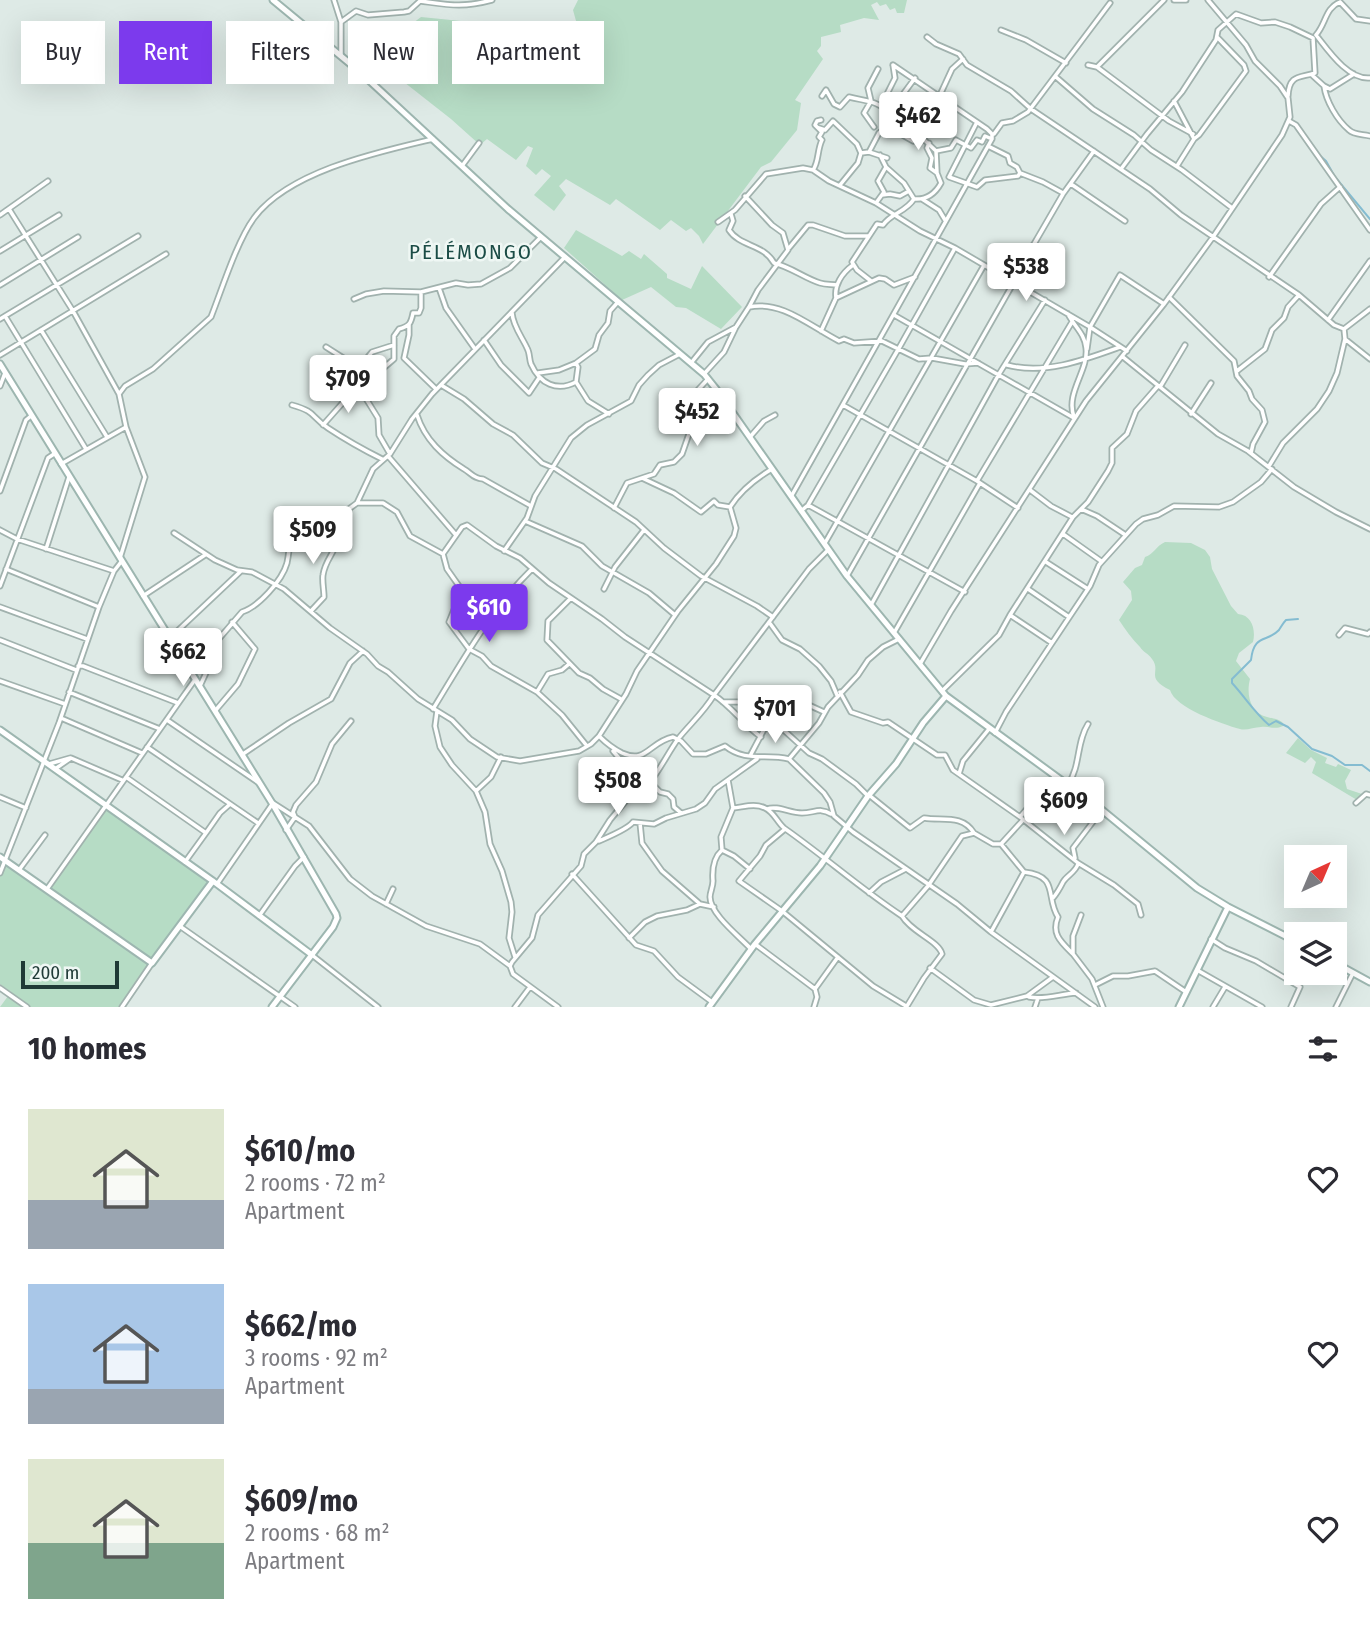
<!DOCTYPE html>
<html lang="en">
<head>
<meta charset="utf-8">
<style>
	:root { --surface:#fff; --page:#f7f7f7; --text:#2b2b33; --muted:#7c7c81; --accent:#7c3aed }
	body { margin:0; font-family:"Fira Sans Condensed",sans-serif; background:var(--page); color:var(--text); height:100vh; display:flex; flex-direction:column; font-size:26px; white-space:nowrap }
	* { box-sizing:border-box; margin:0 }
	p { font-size:23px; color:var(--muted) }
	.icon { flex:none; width:38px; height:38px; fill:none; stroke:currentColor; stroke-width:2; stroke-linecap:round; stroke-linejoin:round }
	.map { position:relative; height:1007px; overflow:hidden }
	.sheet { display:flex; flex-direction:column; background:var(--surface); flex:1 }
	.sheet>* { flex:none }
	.top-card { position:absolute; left:21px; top:21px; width:700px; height:63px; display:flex; gap:14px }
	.needle { width:46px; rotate:44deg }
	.buttons { position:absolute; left:1284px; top:845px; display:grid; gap:14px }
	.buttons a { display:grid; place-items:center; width:63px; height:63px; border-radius:0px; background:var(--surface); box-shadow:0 7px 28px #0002; font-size:35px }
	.scale { position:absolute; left:21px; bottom:18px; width:98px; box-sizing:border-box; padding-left:7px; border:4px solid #1f3a36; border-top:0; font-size:19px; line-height:24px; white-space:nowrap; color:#1f3a36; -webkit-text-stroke:5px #eff7f4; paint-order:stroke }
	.price { position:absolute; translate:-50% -60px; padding:0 16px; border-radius:7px; background:#fff; color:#222; font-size:23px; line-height:46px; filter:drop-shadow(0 2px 4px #0008) }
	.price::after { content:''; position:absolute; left:50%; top:42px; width:21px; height:16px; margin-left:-10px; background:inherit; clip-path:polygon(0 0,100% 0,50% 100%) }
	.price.active { background:var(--accent); color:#fff }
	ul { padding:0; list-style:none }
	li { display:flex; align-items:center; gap:21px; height:175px; padding:0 28px }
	li span { display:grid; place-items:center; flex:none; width:196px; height:140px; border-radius:0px; color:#555 }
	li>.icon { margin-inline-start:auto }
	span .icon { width:84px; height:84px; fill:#fffc; stroke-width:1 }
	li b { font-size:30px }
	h2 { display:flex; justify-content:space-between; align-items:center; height:84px; padding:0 28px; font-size:30px }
	.chip { padding:0 24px; border-radius:0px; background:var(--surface); box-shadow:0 7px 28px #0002; font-size:24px; line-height:63px }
	.chip.active { background:var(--accent); color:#fff }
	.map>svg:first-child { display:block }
	.green { fill:#b6dcc5 }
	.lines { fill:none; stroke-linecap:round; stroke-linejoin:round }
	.stream { stroke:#84bcd1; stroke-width:2 }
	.street-casing { stroke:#a1b2ae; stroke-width:7 }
	.secondary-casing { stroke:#9db6b0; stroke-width:9 }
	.street { stroke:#fff; stroke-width:3.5 }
	.secondary { stroke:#fff; stroke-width:5 }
	.labels { text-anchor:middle; stroke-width:5; stroke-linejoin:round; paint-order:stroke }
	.quarter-label { font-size:21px; letter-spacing:2px; fill:#1b4c46; stroke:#eff7f4 }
</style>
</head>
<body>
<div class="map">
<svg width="1370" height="1007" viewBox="0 0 1370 1007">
	<rect width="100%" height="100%" fill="#deeae6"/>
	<!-- green -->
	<path class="green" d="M578,0H907L904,13H897L895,8L890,10L886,4L880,6L877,2L871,5L879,20L864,18L840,25L841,32L821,37V46L817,51L823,59L795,100L801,103L797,130L771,162L761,167L703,244L699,236L691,228L686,231L671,220L660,230L616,199L610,205L566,179L559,186L566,195L554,211L534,195L551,176L542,169L536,175L526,166L533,148L528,146L516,160L487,139L480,145L451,119L358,46L376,41L386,33L393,38L421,17L461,21L501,43L513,58L505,63L516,77L528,69L522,60L544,43L547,45L567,40L578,28L573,10Z
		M576,230L622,256L629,251L641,259L644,254L667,274V278L691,289L702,266L742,307L721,329L686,308L676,307L651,287L622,300L564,248Z
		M1165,542L1191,543L1205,550L1210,557L1212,569L1231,606L1238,614C1252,615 1256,630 1253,642L1239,653L1236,661L1250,679C1246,694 1250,713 1267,717C1274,719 1277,718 1283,723V726C1275,730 1269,726 1261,727C1254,727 1246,731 1240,729C1222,724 1175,708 1170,690C1144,677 1162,672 1152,659C1149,654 1143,652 1140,647C1132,639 1125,629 1119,620L1132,600L1131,591L1123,582L1135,568L1142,565L1145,557C1154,554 1156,546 1165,542Z
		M1298,738L1311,750L1327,758L1325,763L1336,767L1338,764L1351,770L1345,781L1347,789L1362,794L1357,800L1312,773L1316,762L1311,757L1305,763L1286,753Z
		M107,807L209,881L151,963L123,1007H0L11,992L0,984V858L49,891Z"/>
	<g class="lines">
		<!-- stream -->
		<path class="stream" d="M1318,154L1326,161L1335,177L1370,219
			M1298,619L1286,620C1283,623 1281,627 1279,630C1267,643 1254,633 1251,660L1232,679V683C1245,697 1254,712 1269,725L1276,721L1288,727L1312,749L1332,756L1345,765H1362L1370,771"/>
		<defs>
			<path id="street" d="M334,0L341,22V55
				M1174,0H1186
				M1340,2L1356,19L1370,21
				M341,22L356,11L368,15L404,12L409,11L420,1C450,5 462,8 492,0
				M1001,30L1026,40L1066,63
				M1316,35C1328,50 1348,80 1370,78
				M1316,35C1326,24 1325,8 1340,2
				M927,37L936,44L959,54L967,65L1011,91L1031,109L1150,189L1181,215L1299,295L1334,325L1344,329L1370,309
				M1088,65L1097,67L1169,121L1193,134
				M1097,67L1164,0
				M1313,76L1324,86L1330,89L1354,74
				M1056,77L1093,109L1134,135L1151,150L1182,170L1232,208
				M1324,86C1326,101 1337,120 1349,130C1354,135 1363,134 1370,136
				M940,95L952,69L963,59
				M822,96L826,90L834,104L840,107L849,97C868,102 875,99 892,115V122L888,127
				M1174,101L1194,139L1177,166
				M881,106L895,78L893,65
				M890,112L915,78
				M1289,121L1296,125L1370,230
				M977,122L949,177L977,187L985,180L1018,176L1020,173
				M874,127L864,113L871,101L868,88L878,69
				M819,128L825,130L833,121L857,144L861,153
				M994,134L1002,123L1013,121L1028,112L1110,3
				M1194,139L1199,135L1246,71L1244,65L1217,37
				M929,143L927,148L932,158L930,168L937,173
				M988,146L1008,156L1010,163L1017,167L1020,173L1043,182L1063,193
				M936,151L951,148L956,140L971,148L977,140L982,142L985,136L992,139
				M869,152L879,133L888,127L913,141L915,134H918L936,151L937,173L941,183C935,194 926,200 914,199
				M462,166L479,143
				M1121,169L1147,134L1182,92L1216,40L1218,30L1236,14L1261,23L1275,22L1290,27L1313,38L1315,73C1300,78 1289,74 1288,96
				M813,170C819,162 817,150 822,140L819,137L822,132L815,125L817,121L821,120
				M1071,184L1125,221
				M840,185L858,163L861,153L869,152L887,158
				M882,195L890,194L900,196L909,191
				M745,196L772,225L783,233L788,250L758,290L749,307
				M922,199L939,210L945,220
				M876,203L884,192L878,181L886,167L880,155
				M9,209L73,311L119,394L126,427L145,477L120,558
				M731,214L733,221L729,230C740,247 764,244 774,263C791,267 804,278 820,283C826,285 831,284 837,285
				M0,215L48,181
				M718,222L735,210L766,174L803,168L813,170L829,181L876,203L920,231L955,248L1090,327L1127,351
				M789,248L808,225H813L845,236H869
				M0,251L59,215
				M1006,277L1034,244L1063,194L1094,151
				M1269,277L1321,204L1340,187
				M871,281L857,270L852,262L877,224L883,225C891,213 906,212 914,199L904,183L886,167
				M0,285L78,237
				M439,288L446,308L475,349
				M1169,297L1234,361L1237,376L1249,391L1252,399L1262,410L1265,422L1253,444L1251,453
				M836,298C834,285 842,273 853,265
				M354,299L366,294L384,291L421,292L456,283L468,285L481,284L510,268L541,237
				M512,313C513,326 522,337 527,348C530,353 529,359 531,364C540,384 557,392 576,382L588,401L609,414
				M1068,314C1074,326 1085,334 1086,348C1089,370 1065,393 1074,417
				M894,315L1074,418
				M5,316L86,449
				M0,319L138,236
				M1328,320L1370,261
				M409,325V335L404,358L436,389
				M41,330L107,437
				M821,331L836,298L879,278L885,279L894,285L915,277
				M1345,339L1370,359
				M484,340L501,365L529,393L539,378
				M326,347L359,368L372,352L394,345
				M1087,349L1090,327L1120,275L1164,304
				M0,355L166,254
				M1123,357L1218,434L1248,451L1294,487L1336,512L1370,529
				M691,363L708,342L736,327
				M1007,365C1045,375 1084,360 1120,347
				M359,368L363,380
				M1237,371L1265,349L1272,330L1284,318L1288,307L1299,295
				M538,373L559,370L576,363
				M704,374L724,352L736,327L749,307C782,300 811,327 839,341L844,339L854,343L882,341L919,359L932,358L965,364L978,363
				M576,382L578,367L576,363L595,349L599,335L608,323L610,311L618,302
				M366,383L394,359V336L399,329C410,326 411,323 413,313H419L421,308V292
				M441,385L464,399L493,424L513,435L542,463L556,469L636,522L664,548L701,576L757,606L773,617
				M0,386L5,373
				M1160,387L1185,345
				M119,394L125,386L153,369L211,317C222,289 237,241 254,218C289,171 378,152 433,139
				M292,405C317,412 310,416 328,428C346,440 364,450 382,459
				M843,405L977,481L1018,508
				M1191,414L1211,383
				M417,415C425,440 443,456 464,469C471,473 474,479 483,479L531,506
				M323,425L363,380L367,385L365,397L378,418L379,435L390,454
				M750,437L764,421L775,415
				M388,456L456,535
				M61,464L126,427
				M1269,466L1283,443L1317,409L1329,391L1337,373L1345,339L1344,329
				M642,478L654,474L660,465L674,462L682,454L690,431L688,408L696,392L708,379
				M977,481L1072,322
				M1030,490L1051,506L1072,517
				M0,491L26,420L31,416
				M792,495L992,139V134L987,129L893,65
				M357,503H383L397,512L410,536L443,554L447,569L459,586L460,595L449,622L469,649L482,656L491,666L537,692L562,715L587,746
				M808,505L965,592
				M614,508L627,483L642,478L674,493L701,512L714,501L718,505L730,507
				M1081,509L1097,516L1124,534
				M801,511L808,505L899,348L955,248
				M525,521L582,546L602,566L649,593L675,615
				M0,530L17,539L114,571
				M174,533L215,560L237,570L252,572L284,589L330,628L367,654L378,666L388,672L418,699L452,720L470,739L497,757L520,761L579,751L591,744L599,736L626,694L637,671L678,611L716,564L734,536L736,528L730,507C741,490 755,479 772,469
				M1063,534L1101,561
				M825,543L983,267
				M46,549L69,477
				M504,551L527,518L535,496L571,438L587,425L631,401L639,385L648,375L659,365L680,354
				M443,554L462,527L467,525L496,546L520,558L549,583L602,619L625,637L714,695L809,569L828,550
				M1046,562L1088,589
				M6,569L99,607
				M847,576C903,478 958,380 1014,282
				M0,586L48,458L54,454
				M604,589L615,567L644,530
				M1028,589L1069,617
				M143,596L205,555
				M571,598L548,621L547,640L579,673L590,678L603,689L621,699
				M871,605L999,374L1045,300
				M0,607L87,639
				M311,611L324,597C324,590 322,581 323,575C326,553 348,545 329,523
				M769,622L782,640L800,649L819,666L831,681L837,695
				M894,633L980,483
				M1339,635L1345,628L1368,634L1370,632
				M171,637L241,571
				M0,640L76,670
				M1052,643L1010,615L1073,517L1088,502L1108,471L1112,463V448L1127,434L1136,411L1157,387
				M920,664L951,611L1086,401L1164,304L1213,237L1282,135L1290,117L1288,98L1280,86L1255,61L1246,45L1208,0
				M78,666H83L178,703
				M0,681L65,704
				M200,686L210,664L211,648L242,612C258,607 282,581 287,563C291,544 287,540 299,520H304L324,527L357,503L373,469L390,454L412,419L432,394L565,257
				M794,690L800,701L824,712
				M942,691L999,635L1010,615
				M69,692L160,729
				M537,692L548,674L562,670L569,664
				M840,692L851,712L883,723L888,722L937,755H945L953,770L1020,817L1078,863L1114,885L1138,904L1141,915
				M723,702H745L764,718L777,724L809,753L822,759L856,784L868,796
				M433,709C463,660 491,609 532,569
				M215,711L238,684L255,649L232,622
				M437,711L435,726L440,747L452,765L476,791L485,812L490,844L502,871L511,902L512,912L509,938L515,957
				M61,718L142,753
				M167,720L259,783
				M995,733L1006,712L1090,586L1099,565L1136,524L1143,519L1158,515L1174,506L1219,507L1233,502L1261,482L1272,469
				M599,736C607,744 612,748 622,753C647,764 649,742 673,737L681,741L693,754H706L725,746C746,763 766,753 789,759L824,793L830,802L834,816L853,832L957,904L991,932L1095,1007
				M147,747L258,823
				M613,751L634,776L650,782L660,792L668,794L673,799L674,807L681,813
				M243,754L289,723L331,699L350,663L363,651
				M750,756L769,720
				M789,759L819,723L828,707L858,675L868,660L883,647L899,639
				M49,764L70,758
				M55,769L71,758L122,780
				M959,774L963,761L989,729
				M126,777L206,833L185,862
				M728,780L733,808L721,837L722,850C713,858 712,869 713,881C713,887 710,892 710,897C710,914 740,937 751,949
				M650,782C661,768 668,753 678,739C690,724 704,712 714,695C732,707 744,725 761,737
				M1068,785C1081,765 1076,743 1088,724
				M476,791L491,777L501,757
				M869,795L910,828L924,818C943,821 962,814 974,833
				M0,797L26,808
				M1356,803L1366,794L1370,795
				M733,808C744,807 755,803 765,808C774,812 777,822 784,828C824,856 861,889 902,916C911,932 939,941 942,954L924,978L907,1006
				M767,809C777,805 790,813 802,813C814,813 820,807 831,814
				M1020,817L1054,777
				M640,823L642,843L662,871L700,904
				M785,829L766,845L760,856L739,881L782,911L873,986L906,1006
				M286,830L295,817L293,812L296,805L316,782L332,744L351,721
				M206,833L220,813L229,805
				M599,841C608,837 628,829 633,822L654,824L666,818L696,809L705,803L715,789L757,759
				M1001,844L1023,820
				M722,850L734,856L750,869
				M1075,858L1073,848L1102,810
				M19,870L45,835
				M1024,872C1060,876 1045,897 1058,917C1051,934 1061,942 1073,954
				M0,873L59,723L99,607L114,571L121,562
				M572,874L636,945L654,951L678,977L712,1002
				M217,884L273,803L309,826L350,879L372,896L426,926L480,944L510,966
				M47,889L194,681
				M869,893L881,882L906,869
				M1053,898C1058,892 1060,888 1063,882C1067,875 1075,873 1078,864
				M386,904L393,889
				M1081,915L1073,936V954L1092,979L1103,1007
				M259,916L295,866L304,857
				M902,916L928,886L962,836L974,833L993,844H1001L1024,872L991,932
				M181,927L295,1007
				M629,938L645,922L657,916L687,910L700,904L714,907
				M1211,939L1225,948L1256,961L1300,987L1291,1007
				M755,944L815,989L817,997L814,1007
				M312,955L378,1007
				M930,968L974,1000L991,1005L1027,996L1053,977
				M1197,970L1262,1007
				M1095,985L1113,976H1128L1155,971L1186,992
				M0,988L27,1007
				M815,989L838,957
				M1029,997C1045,1000 1060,994 1076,993
				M122,1007L152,963
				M515,1007L530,987
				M558,1007L513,974L510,966L512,962L532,938L538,915L581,866L584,854L596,842L610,820L643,780
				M1035,1007L1038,998
				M1213,1007L1225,987
				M1336,1007L1353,973"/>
			<path id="secondary" d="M273,0L359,71L508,209L704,374L716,389L847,576L946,696L1102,810L1197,888L1228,907L1297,942
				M0,364L272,803L336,914L337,918L333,927L272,1007
				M0,730L217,884L312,955
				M0,857L152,963L213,881
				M1335,963L1370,982
				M709,1007L755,944L820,866L868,796L896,764L923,723L946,696
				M1179,1007L1228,907"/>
		</defs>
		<!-- street casing -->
		<use href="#street" class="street-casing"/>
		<!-- secondary casing -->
		<use href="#secondary" class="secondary-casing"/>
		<!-- street -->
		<use href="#street" class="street"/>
		<!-- secondary -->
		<use href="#secondary" class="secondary"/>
	</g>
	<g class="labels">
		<!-- quarter labels -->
		<g class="quarter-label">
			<text x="471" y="259">PÉLÉMONGO</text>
		</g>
	</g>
</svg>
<div class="buttons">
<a><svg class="needle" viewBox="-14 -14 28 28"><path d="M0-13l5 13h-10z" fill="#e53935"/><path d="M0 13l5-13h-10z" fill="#7c7c81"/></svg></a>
<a><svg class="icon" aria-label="layers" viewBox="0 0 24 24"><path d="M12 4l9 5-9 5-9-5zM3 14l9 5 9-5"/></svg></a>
</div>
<div class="scale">200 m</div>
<b class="price" style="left:918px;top:152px">$462</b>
<b class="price" style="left:1026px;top:303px">$538</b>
<b class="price" style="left:348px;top:415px">$709</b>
<b class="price" style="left:697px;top:448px">$452</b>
<b class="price" style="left:313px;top:566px">$509</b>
<b class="price active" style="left:489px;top:644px">$610</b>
<b class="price" style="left:183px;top:688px">$662</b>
<b class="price" style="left:775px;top:745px">$701</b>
<b class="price" style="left:618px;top:817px">$508</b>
<b class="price" style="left:1064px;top:837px">$609</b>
<div class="top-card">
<a class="chip">Buy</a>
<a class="chip active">Rent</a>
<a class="chip">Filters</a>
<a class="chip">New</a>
<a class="chip">Apartment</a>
</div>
</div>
<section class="sheet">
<h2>10 homes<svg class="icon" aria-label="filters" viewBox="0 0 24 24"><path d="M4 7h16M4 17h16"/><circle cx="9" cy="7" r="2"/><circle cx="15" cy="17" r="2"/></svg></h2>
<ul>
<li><span style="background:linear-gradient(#dfe7d0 65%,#9aa5b1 0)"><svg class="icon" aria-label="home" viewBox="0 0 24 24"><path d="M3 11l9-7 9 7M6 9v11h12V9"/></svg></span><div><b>$610/mo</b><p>2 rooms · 72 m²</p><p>Apartment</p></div><svg class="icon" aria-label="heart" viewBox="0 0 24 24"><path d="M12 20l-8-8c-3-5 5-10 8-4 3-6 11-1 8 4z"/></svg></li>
<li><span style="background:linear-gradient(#a9c7e8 75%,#9aa5b1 0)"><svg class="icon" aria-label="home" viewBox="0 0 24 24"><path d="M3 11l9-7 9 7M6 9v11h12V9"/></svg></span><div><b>$662/mo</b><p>3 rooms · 92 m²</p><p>Apartment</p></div><svg class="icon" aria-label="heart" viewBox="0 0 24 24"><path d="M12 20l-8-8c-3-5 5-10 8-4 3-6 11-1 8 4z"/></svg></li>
<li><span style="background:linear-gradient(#dfe7d0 60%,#7fa58c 0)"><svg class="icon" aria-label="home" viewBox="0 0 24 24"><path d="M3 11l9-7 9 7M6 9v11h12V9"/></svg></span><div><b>$609/mo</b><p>2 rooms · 68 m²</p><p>Apartment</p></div><svg class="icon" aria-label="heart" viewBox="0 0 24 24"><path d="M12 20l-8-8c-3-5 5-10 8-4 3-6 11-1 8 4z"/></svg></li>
</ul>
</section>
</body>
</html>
